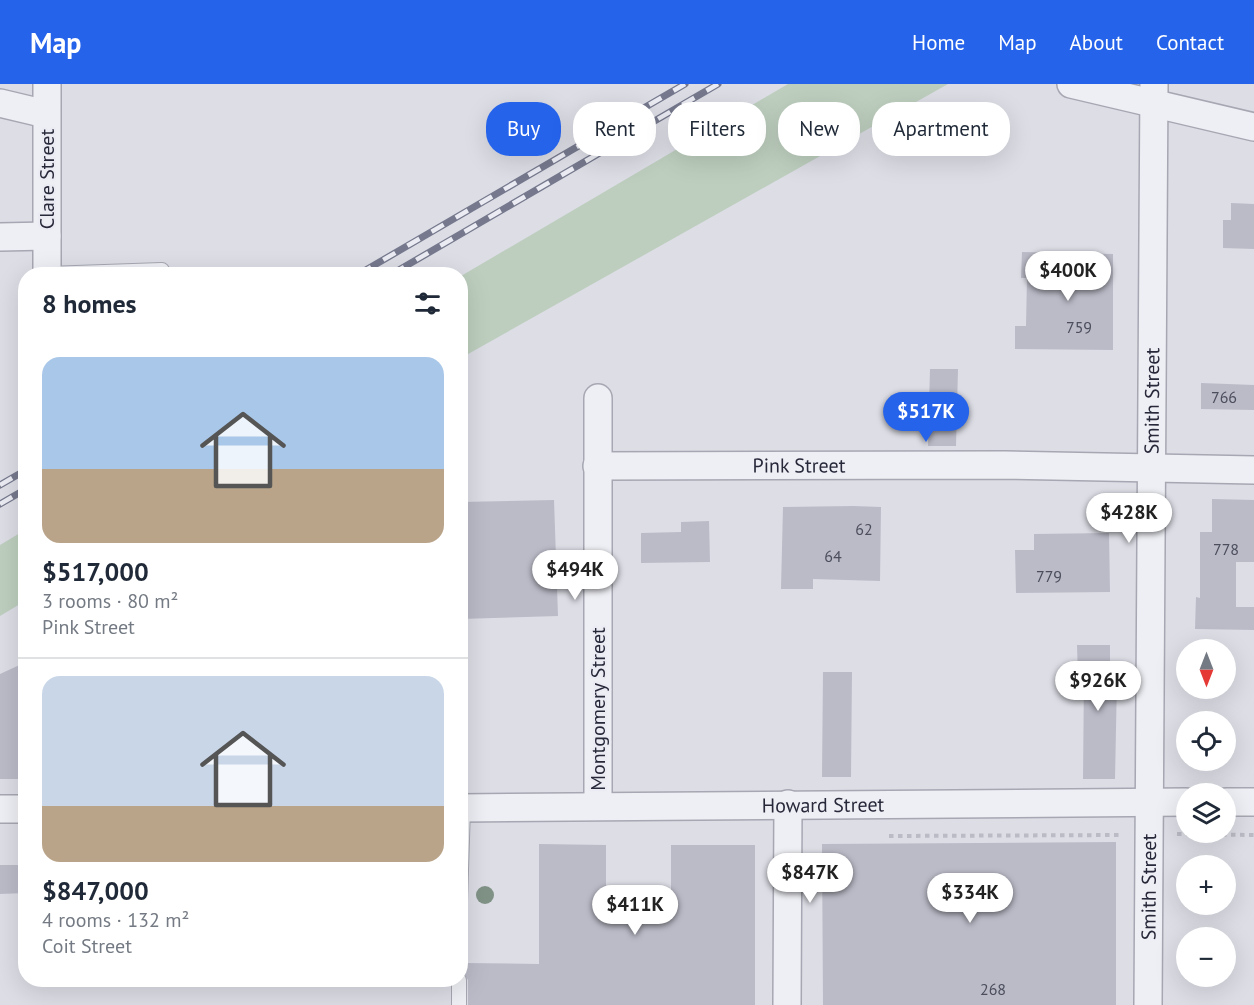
<!DOCTYPE html>
<html lang="en">
<head>
<meta charset="utf-8">
<style>
	:root { --surface:#fff; --page:#f2f2f3; --text:#1f2937; --muted:#747a83; --line:#e0e1e3; --accent:#2563eb }
	body { margin:0; font-family:"PT Sans",sans-serif; background:var(--page); color:var(--text); height:100vh; display:flex; flex-direction:column; font-size:22px; white-space:nowrap }
	* { box-sizing:border-box; margin:0 }
	p { font-size:20px; color:var(--muted) }
	.icon { flex:none; width:33px; height:33px; fill:none; stroke:currentColor; stroke-width:2; stroke-linecap:round; stroke-linejoin:round }
	.map { position:relative; flex:1; overflow:hidden }
	.drawer { position:absolute; left:18px; top:183px; width:450px; height:720px; display:flex; flex-direction:column; background:var(--surface); border-radius:24px; box-shadow:0 6px 24px #0002 }
	.drawer>* { flex:none }
	.banner { position:absolute; left:486px; top:18px; width:570px; height:54px; display:flex; gap:12px }
	.needle { width:39px; rotate:180deg }
	.buttons { position:absolute; left:1176px; top:555px; display:grid; gap:12px }
	.buttons a { display:grid; place-items:center; width:60px; height:60px; border-radius:50%; background:var(--surface); box-shadow:0 6px 24px #0002; font-size:30px }
	.price { position:absolute; translate:-50% -51px; padding:0 14px; border-radius:21px; background:#fff; color:#222; font-size:20px; line-height:39px; filter:drop-shadow(0 2px 3px #0008) }
	.price::after { content:''; position:absolute; left:50%; top:36px; width:18px; height:14px; margin-left:-9px; background:inherit; clip-path:polygon(0 0,100% 0,50% 100%) }
	.price.on { background:var(--accent); color:#fff }
	ul { padding:0; list-style:none }
	li { display:grid; align-content:center; gap:12px; height:318px; padding:0 24px }
	li+li { border-top:2px solid var(--line) }
	li span { display:grid; place-items:center; height:186px; border-radius:18px; color:#555 }
	li>.icon { margin-inline-start:auto }
	span .icon { width:108px; height:108px; fill:#fffc; stroke-width:1 }
	li b { font-size:26px }
	h2 { display:flex; justify-content:space-between; align-items:center; height:72px; padding:0 24px; font-size:26px }
	.tag { padding:0 21px; border-radius:24px; background:var(--surface); box-shadow:0 6px 24px #0002; font-size:21px; line-height:54px }
	.tag.on { background:var(--accent); color:#fff }
	header { display:flex; align-items:center; gap:36px; box-sizing:border-box; height:84px; padding:0 30px; background:var(--accent); color:#fff }
	header strong { font-size:28px }
	nav { display:flex; gap:33px; margin-inline-start:auto; font-size:21px }
	.map>svg:first-child { display:block }
	.green { fill:#bdcebe }
	.building { fill:#babbc7 }
	.lines { fill:none; stroke-linecap:round; stroke-linejoin:round }
	.service-casing { stroke:#a6a7b2; stroke-width:16 }
	.minor-casing { stroke:#a6a7b2; stroke-width:30 }
	.path { stroke:#babbc4; stroke-width:4; stroke-dasharray:4.5 4.5; stroke-linecap:butt }
	.service { stroke:#eeeff4; stroke-width:14 }
	.minor { stroke:#eeeff4; stroke-width:27 }
	.rail-casing { stroke:#76798d; stroke-width:7 }
	.rail { stroke:#ebecf3; stroke-width:4.5; stroke-dasharray:14; stroke-linecap:butt }
	.tree { fill:#809286 }
	.labels { text-anchor:middle; stroke-width:4.5; stroke-linejoin:round; paint-order:stroke }
	.number-label { font-size:16px; fill:#4c4d5d }
	.street-label { font-size:20px; fill:#27283a; stroke:#ebecf3 }
</style>
</head>
<body>
<header>
<strong>Map</strong>
<nav><a>Home</a><a>Map</a><a>About</a><a>Contact</a></nav>
</header>
<div class="map">
<svg width="1254" height="921" viewBox="0 0 1254 921">
	<rect width="100%" height="100%" fill="#dcdde5"/>
	<!-- green -->
	<path class="green" d="M788,0H948L461,274V192Z
		M25,446V517L0,532V461Z"/>
	<!-- building -->
	<path class="building" d="M1231,119L1254,120V165L1223,164V136H1231Z
		M1022,168L1113,170V266L1015,265V242H1026L1027,194H1021Z
		M930,285H958L956,362H928Z
		M1201,299L1254,301V326L1201,325Z
		M1212,415L1254,416V478H1236V523H1254V546L1195,545L1196,513L1200,514V448H1212Z
		M554,416L558,532L460,535V418Z
		M853,422L881,423L880,497L813,495V505H781L783,423Z
		M709,437L710,478L641,479V449L681,448V438Z
		M1109,449L1110,508L1016,509L1015,466H1034V450Z
		M1077,561H1110V594L1117,595L1115,695H1083L1084,592L1078,593Z
		M26,578V695H0V590Z
		M823,588H852L851,693H822Z
		M1116,758V921H823L822,760Z
		M539,760L606,761V821H671V761H755V921H468V896L464,889V879L539,880Z
		M0,781H26V809L0,810Z"/>
	<g class="lines">
		<defs>
			<path id="service" d="M47,190L162,186
				M460,817L463,724
				M459,921V896"/>
			<g id="minor">
				<path d="M47,0V190"/>
				<path d="M1071,0L1254,43"/>
				<path d="M0,19L46,30"/>
				<path d="M0,153L47,152"/>
				<path id="s1" d="M597,382L1005,381L1254,386"/>
				<path d="M1226,718H1254"/>
				<path d="M598,721V314"/>
				<path id="s2" d="M460,724L1186,718"/>
				<path d="M0,725H26"/>
				<path d="M787,921L788,720"/>
				<path id="s3" d="M1148,921L1154,0"/>
			</g>
		</defs>
		<!-- service casing -->
		<use href="#service" class="service-casing"/>
		<!-- minor casing -->
		<use href="#minor" class="minor-casing"/>
		<!-- path -->
		<path class="path" d="M1177,750L1254,751
			M889,752L1121,751"/>
		<!-- service -->
		<use href="#service" class="service"/>
		<!-- minor -->
		<use href="#minor" class="minor"/>
		<defs>
			<path id="rail" d="M359,190L685,0
				M392,190L718,0
				M0,401L26,386
				M0,420L26,405"/>
		</defs>
		<!-- rail casing -->
		<use href="#rail" class="rail-casing"/>
		<!-- rail -->
		<use href="#rail" class="rail"/>
	</g>
	<!-- trees -->
	<circle class="tree" cx="485" cy="811" r="9"/>
	<g class="labels">
		<!-- number labels -->
		<g class="number-label">
			<text x="1079" y="249">759</text>
			<text x="1224" y="319">766</text>
			<text x="864" y="451">62</text>
			<text x="1226" y="471">778</text>
			<text x="833" y="478">64</text>
			<text x="1049" y="498">779</text>
			<text x="993" y="911">268</text>
		</g>
		<!-- street labels -->
		<g class="street-label">
			<text transform="translate(47 95) rotate(-90)" y="7">Clare Street</text>
			<text dy="7" stroke="none"><textPath href="#s3" startOffset="604">Smith Street</textPath></text>
			<text dy="7" stroke="none"><textPath href="#s1" startOffset="202">Pink Street</textPath></text>
			<text transform="translate(598 625) rotate(-90)" y="7">Montgomery Street</text>
			<text dy="7" stroke="none"><textPath href="#s2" startOffset="363">Howard Street</textPath></text>
			<text dy="7" stroke="none"><textPath href="#s3" startOffset="118">Smith Street</textPath></text>
		</g>
	</g>
</svg>
<div class="buttons">
<a><svg class="needle" viewBox="-14 -14 28 28"><path d="M0-13l5 13h-10z" fill="#e53935"/><path d="M0 13l5-13h-10z" fill="#747a83"/></svg></a>
<a><svg class="icon" aria-label="locate" viewBox="0 0 24 24"><circle cx="12" cy="12" r="6"/><path d="M12 2v4M12 18v4M2 12h4M18 12h4"/></svg></a>
<a><svg class="icon" aria-label="layers" viewBox="0 0 24 24"><path d="M12 4l9 5-9 5-9-5zM3 14l9 5 9-5"/></svg></a>
<a>+</a>
<a>−</a>
</div>
<b class="price" style="left:1068px;top:218px">$400K</b>
<b class="price on" style="left:926px;top:359px">$517K</b>
<b class="price" style="left:1129px;top:460px">$428K</b>
<b class="price" style="left:575px;top:517px">$494K</b>
<b class="price" style="left:1098px;top:628px">$926K</b>
<b class="price" style="left:810px;top:820px">$847K</b>
<b class="price" style="left:970px;top:840px">$334K</b>
<b class="price" style="left:635px;top:852px">$411K</b>
<div class="banner">
<a class="tag on">Buy</a>
<a class="tag">Rent</a>
<a class="tag">Filters</a>
<a class="tag">New</a>
<a class="tag">Apartment</a>
</div>
<section class="drawer">
<h2>8 homes<svg class="icon" aria-label="filters" viewBox="0 0 24 24"><path d="M4 7h16M4 17h16"/><circle cx="9" cy="7" r="2"/><circle cx="15" cy="17" r="2"/></svg></h2>
<ul>
<li><span style="background:linear-gradient(#a9c7e8 60%,#b9a48a 0)"><svg class="icon" aria-label="home" viewBox="0 0 24 24"><path d="M3 11l9-7 9 7M6 9v11h12V9"/></svg></span><div><b>$517,000</b><p>3 rooms · 80 m²</p><p>Pink Street</p></div></li>
<li><span style="background:linear-gradient(#c9d6e8 70%,#b9a48a 0)"><svg class="icon" aria-label="home" viewBox="0 0 24 24"><path d="M3 11l9-7 9 7M6 9v11h12V9"/></svg></span><div><b>$847,000</b><p>4 rooms · 132 m²</p><p>Coit Street</p></div></li>
</ul>
</section>
</div>
</body>
</html>
